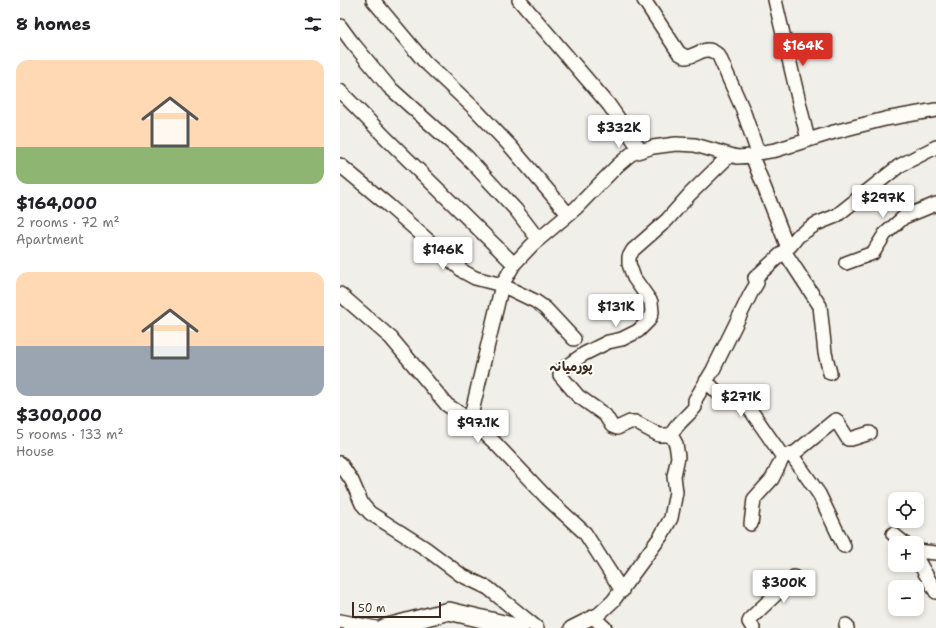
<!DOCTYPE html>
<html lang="en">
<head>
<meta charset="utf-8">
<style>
	:root { --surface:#fff; --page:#f2f2f2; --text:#202124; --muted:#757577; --accent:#d93025 }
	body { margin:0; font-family:"Shantell Sans","Playpen Sans Arabic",sans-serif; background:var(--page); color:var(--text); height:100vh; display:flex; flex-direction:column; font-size:15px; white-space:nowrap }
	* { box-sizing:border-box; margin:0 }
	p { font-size:13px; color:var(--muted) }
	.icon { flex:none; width:22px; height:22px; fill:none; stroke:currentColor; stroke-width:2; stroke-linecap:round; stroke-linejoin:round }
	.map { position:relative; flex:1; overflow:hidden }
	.details { display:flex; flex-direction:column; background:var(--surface); width:340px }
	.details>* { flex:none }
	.fabs { position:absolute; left:548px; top:492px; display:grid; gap:8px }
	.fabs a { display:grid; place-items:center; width:36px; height:36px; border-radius:8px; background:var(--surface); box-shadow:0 2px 6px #0003; font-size:20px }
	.scale { position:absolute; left:12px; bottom:10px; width:89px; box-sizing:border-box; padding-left:4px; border:2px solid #3b2a1e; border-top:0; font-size:11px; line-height:14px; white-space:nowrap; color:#3b2a1e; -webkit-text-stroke:3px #fdfcf7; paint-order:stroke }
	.price { position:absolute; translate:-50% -34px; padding:0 9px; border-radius:4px; background:#fff; color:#222; font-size:13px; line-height:26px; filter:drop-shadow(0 1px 2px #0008) }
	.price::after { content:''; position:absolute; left:50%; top:24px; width:12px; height:9px; margin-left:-6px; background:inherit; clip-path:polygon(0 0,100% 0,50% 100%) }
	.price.active { background:var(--accent); color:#fff }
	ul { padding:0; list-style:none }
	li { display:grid; align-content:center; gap:8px; height:212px; padding:0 16px }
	li span { display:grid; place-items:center; height:124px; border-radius:12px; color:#555 }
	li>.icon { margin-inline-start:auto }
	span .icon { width:72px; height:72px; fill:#fffc; stroke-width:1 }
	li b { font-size:17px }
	h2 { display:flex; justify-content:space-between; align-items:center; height:48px; padding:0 16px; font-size:17px }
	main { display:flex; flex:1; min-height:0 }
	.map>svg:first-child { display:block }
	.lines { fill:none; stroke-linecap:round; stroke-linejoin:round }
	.minor-casing { stroke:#3b2a1e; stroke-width:16 }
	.tertiary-casing { stroke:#3b2a1e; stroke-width:20 }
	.minor { stroke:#fdfcf7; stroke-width:13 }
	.tertiary { stroke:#fdfcf7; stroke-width:17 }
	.labels { text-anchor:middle; stroke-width:4; stroke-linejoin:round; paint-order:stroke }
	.quarter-label { font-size:13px; font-weight:bold; fill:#3b2a1e; stroke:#fdfcf7 }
</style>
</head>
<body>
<main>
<section class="details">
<h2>8 homes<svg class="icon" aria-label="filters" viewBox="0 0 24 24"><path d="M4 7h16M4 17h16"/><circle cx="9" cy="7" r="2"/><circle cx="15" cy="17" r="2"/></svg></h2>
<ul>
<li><span style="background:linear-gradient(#ffd9b3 70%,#8fb573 0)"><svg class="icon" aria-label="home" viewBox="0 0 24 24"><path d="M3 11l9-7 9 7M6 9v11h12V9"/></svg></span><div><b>$164,000</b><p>2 rooms · 72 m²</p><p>Apartment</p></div></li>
<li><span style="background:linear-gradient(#ffd9b3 60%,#9aa5b1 0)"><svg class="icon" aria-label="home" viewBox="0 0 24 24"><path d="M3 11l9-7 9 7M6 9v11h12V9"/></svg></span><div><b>$300,000</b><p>5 rooms · 133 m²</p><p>House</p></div></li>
</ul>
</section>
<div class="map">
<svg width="596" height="628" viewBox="0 0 596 628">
	<rect width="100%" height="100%" fill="#f1efea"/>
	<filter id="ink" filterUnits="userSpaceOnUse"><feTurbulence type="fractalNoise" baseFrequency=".025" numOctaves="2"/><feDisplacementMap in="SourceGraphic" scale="8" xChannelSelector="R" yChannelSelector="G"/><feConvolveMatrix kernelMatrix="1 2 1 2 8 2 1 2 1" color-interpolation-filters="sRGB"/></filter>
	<g filter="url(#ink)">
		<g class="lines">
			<defs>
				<path id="minor" d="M33,0L84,61L135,109L171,147L228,214
					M179,0L269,105L301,151
					M304,0L339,53L346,57C360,55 366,43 379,56L403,110L418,153
					M435,0L468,140
					M0,26L11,41L49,87L126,156L176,210L198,239
					M0,91L45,137L174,264
					M412,156L448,248
					M0,165L48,205L124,272L135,278L162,285L195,301L205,308L234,339
					M444,251L480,306L485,353L490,373
					M506,263L533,253L545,234L564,217L596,204
					M0,294L51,338L107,405L130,420L155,443L207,498L245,533L282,591
					M366,381L384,399L388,400L402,398L443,457
					M130,420L162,285L174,264L192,245L236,208L277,166L291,154L313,147L336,144L355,145L397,157L412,156L418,153L436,150L494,132L545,119L596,110
					M331,435H319L295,422H290L277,428L272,426L265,415L238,396L220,375L221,370L244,354L268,342L282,339L298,331L309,320L312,312L311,302L294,278L289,264V257L293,250L327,220L350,194L390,155
					M451,454L479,494L504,546
					M0,463L12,481L22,504L30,513L85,548L121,575L148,588L197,628
					M411,524L414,499L432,479L443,457L456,452L494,421L496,420L508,439H511L530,433
					M553,534L564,543
					M577,551L596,553
					M577,559L596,592
					M253,617L265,628
					M0,621L36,628
					M506,625L507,628
					M231,628L259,614L273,601L321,536L331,518L336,492L334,476L338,457L336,444L331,435C336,424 348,416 355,407V400L373,370L411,293L417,283L415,278L451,245L458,236L476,224L496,216L559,166L596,147
					M413,628L409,622L411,618L454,577"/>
				<path id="tertiary" d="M44,628L109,611L180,628"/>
			</defs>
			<!-- minor casing -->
			<use href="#minor" class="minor-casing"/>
			<!-- tertiary casing -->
			<use href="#tertiary" class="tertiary-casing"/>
			<!-- minor -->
			<use href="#minor" class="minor"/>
			<!-- tertiary -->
			<use href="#tertiary" class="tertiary"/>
		</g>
	</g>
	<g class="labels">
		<!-- quarter labels -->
		<g class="quarter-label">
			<text x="231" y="371">پورمیانہ</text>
		</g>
	</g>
</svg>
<div class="fabs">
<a><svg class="icon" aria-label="locate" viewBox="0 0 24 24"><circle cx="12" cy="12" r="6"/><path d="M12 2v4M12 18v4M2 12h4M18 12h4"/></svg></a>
<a>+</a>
<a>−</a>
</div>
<div class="scale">50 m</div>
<b class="price active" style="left:463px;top:67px">$164K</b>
<b class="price" style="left:279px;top:149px">$332K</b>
<b class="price" style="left:543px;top:219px">$297K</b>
<b class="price" style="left:103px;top:271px">$146K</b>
<b class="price" style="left:276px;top:328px">$131K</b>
<b class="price" style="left:401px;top:418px">$271K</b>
<b class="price" style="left:138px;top:444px">$97.1K</b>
<b class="price" style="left:444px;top:604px">$300K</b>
</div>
</main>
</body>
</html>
